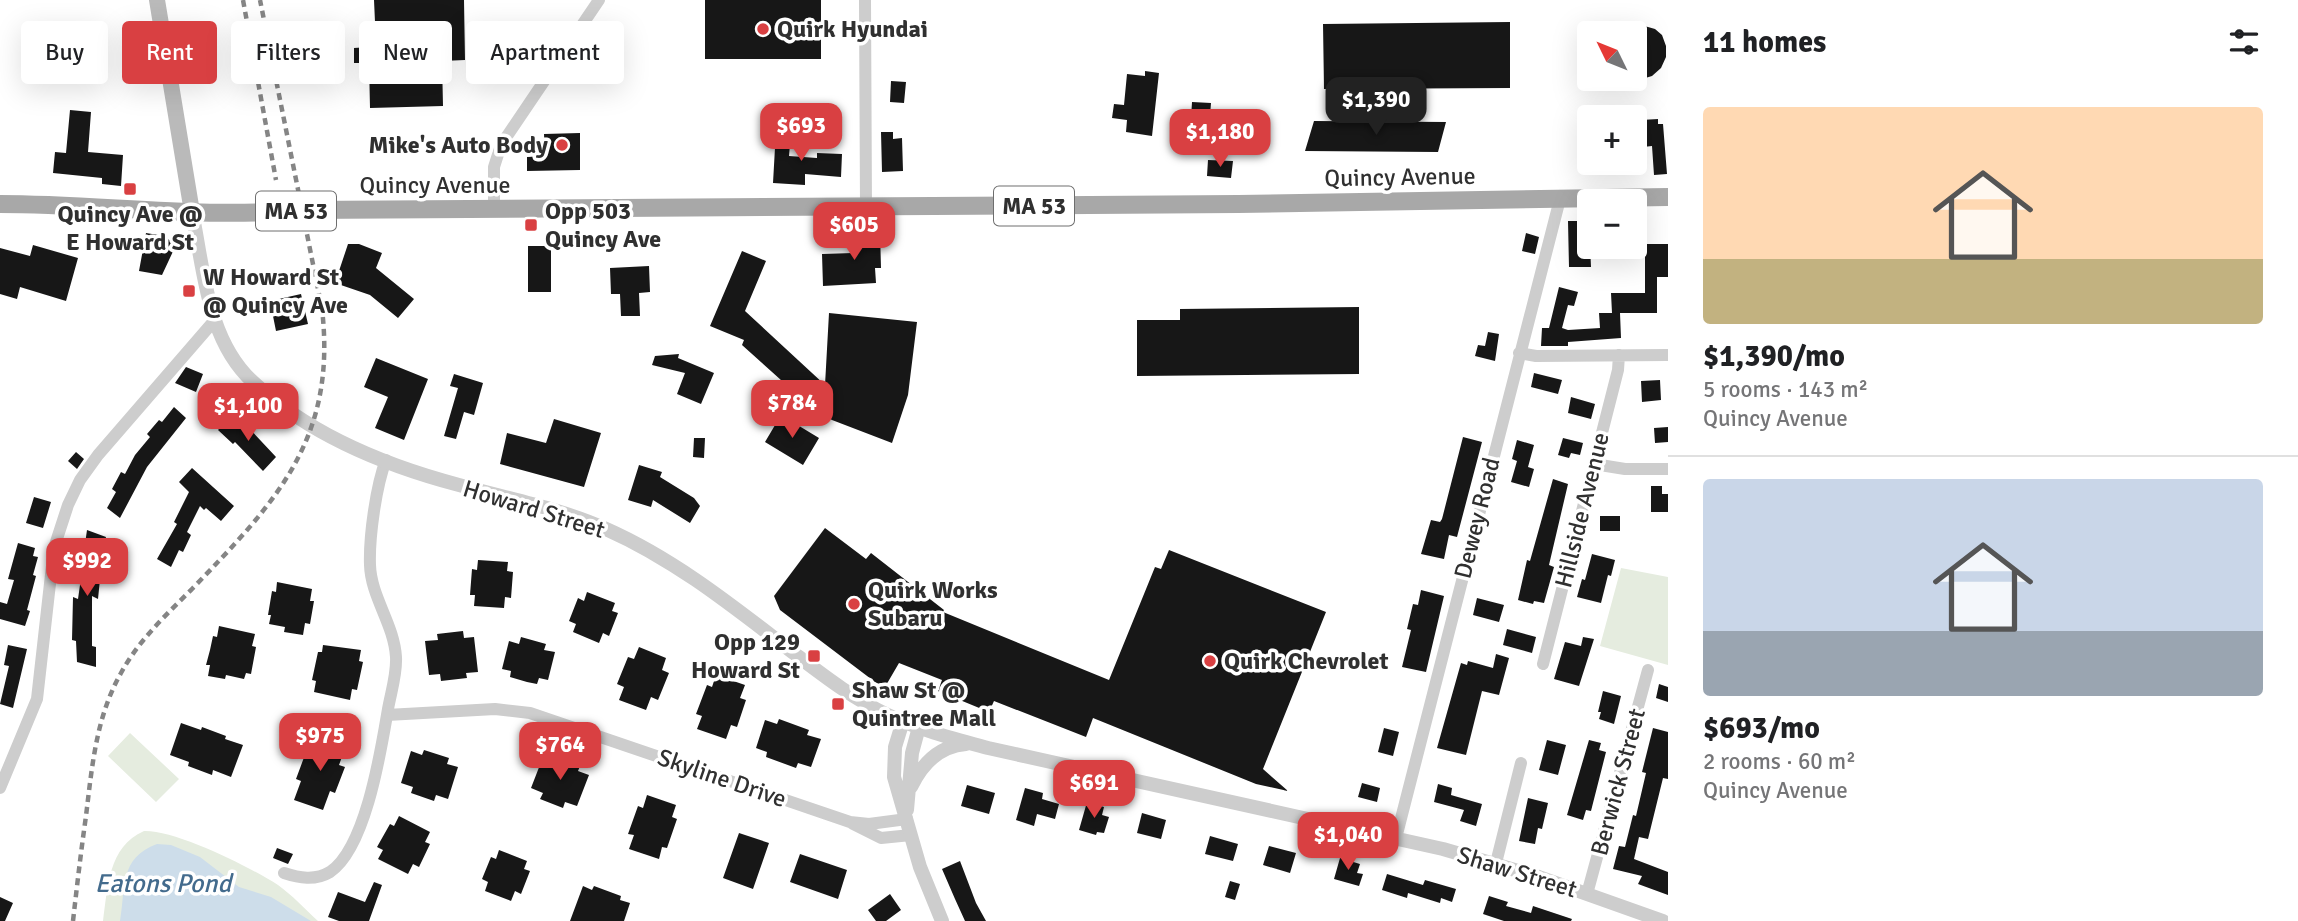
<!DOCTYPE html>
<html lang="en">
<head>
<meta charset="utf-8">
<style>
	:root { --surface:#fff; --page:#f2f2f2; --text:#202124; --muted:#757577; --line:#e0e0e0; --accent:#d94042 }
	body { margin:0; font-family:Signika,sans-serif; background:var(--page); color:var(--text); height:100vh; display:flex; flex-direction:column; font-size:26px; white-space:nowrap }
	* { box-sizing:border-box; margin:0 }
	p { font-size:23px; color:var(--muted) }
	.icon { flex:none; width:38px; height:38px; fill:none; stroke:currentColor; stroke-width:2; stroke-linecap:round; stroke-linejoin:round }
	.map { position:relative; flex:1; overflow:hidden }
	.panel { display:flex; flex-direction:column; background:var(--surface); width:630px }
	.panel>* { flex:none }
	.banner { position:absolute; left:21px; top:21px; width:665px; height:63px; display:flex; gap:14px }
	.needle { width:46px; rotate:313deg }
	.controls { position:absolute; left:1577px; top:21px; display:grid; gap:14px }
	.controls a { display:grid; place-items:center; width:70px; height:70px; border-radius:7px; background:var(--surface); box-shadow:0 7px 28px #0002; font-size:35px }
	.price { position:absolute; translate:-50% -60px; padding:0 16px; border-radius:14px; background:var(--accent); color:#fff; font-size:23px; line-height:46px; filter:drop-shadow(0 2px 4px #0008) }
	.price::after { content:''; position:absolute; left:50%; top:42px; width:21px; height:16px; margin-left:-10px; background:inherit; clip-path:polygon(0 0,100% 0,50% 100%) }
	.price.on { background:#222; color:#fff }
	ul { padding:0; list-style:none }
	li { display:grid; align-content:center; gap:14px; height:371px; padding:0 35px }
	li+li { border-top:2px solid var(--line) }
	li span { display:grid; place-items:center; height:217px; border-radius:7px; color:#555 }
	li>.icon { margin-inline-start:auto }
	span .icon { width:126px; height:126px; fill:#fffc; stroke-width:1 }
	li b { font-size:30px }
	h2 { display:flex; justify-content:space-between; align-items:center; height:84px; padding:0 35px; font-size:30px }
	.pill { padding:0 24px; border-radius:7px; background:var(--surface); box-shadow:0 7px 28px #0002; font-size:24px; line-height:63px }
	.pill.on { background:var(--accent); color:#fff }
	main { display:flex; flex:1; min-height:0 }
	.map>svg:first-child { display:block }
	.green { fill:#e5ecdf }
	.water { fill:#cdddea }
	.building { fill:#171717 }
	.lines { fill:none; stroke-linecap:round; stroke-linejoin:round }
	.minor { stroke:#cdcdcd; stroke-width:12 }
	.tertiary { stroke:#cdcdcd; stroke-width:14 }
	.secondary { stroke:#bababa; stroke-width:16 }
	.primary { stroke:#a8a8a8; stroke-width:18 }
	.rail { stroke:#858585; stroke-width:4.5; stroke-dasharray:7 5; stroke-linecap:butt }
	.poi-dot { fill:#d94042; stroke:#fff; stroke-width:2.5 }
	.labels { text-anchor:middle; stroke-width:7; stroke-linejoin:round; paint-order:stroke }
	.shield { fill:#fff; stroke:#6e6e6e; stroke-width:2 }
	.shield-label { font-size:23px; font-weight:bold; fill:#303030 }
	.poi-label { font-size:24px; font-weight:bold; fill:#303030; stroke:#fff; text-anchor:start }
	.street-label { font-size:24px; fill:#303030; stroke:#fff }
	.water-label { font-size:26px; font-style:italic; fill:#436b8d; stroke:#fff }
</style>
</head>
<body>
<main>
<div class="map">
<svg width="1668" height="921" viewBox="0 0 1668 921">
	<rect width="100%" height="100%" fill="#fff"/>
	<!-- green -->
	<path class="green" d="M1621,568L1668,577V665L1600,646Z
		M130,733L179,779L156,802L108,756Z
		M144,831C176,830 250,867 278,885C292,895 305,909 318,921H103C108,887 108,847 144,831Z"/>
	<!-- water -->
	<path class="water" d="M157,844L171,845L200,857L239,887L271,897L311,921H120C126,887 119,858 157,844Z"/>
	<!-- building -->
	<path class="building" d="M374,0H464L465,60L442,61L443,106L370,108L369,63H354V48L369,47L368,22H375Z
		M705,0H821V59H705Z
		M1510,22V88L1324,89L1323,24Z
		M1634,23L1655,29L1662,35L1666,46V57L1661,68L1652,76L1642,79H1634Z
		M1145,71L1159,73L1152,136L1126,132L1127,120L1112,118L1114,104L1124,105L1127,74L1145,76Z
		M891,81L906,82L904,103L890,102Z
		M1192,102L1211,103L1207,154L1189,153Z
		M70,110L91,112L88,152L123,155L121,186L102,184V178L53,173L55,152L66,153Z
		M1658,119V124H1663L1667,174L1654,175L1652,146L1634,148V129L1642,128L1641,120Z
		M1314,121L1446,122L1438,152L1305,151Z
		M776,130L791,131L789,156L817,158V153L842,154L841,177L805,174V185L773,183Z
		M881,132H893V139L902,138L903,171L882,172Z
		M580,133V170L527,171V157L545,156L544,134Z
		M1208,160L1233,161L1231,178L1207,176Z
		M1568,221H1589L1591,267H1569Z
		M880,231L881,268H875L876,283L823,286L822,254L853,253L852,233Z
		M146,233L164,236L176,245L162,275L139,271Z
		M1526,233L1539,237L1535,254L1522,251Z
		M348,244H359L382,253L376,268L414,299L398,318L370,295L335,283Z
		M1645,244H1668V277H1657V313H1620L1621,338L1568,342V346H1541L1542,328H1549L1559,287L1578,292L1574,306L1568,305L1562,328L1568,330L1600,328L1599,313H1612L1611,293H1645Z
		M33,245L78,258L66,301L20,287L17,299L0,294V248L30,256Z
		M528,246H551V292H528Z
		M742,251L766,261L745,311L825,385L829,313L917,322L908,395L892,443L832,420L811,407L742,345L744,340L710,326Z
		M649,266L650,292L639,293L640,316H621L620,294H611L610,268Z
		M301,294L308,324L276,331L270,301Z
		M1359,307V374L1137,376V320H1180V309Z
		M1488,332L1499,334L1495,361L1475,356L1478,345L1485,346Z
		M679,354L678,358L714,373L701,404L677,394L685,373L652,365L655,356Z
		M376,358L428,379L404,440L375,428L388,397L364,387Z
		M186,367L203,374L196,392L175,383Z
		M1534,373L1562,380L1558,394L1531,387Z
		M454,374L483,383L474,415L464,412L456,439L444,436L458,388L450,386Z
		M1660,380L1661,400L1642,402L1641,381Z
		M1571,397L1595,404L1591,419L1568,413Z
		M174,407L186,418L147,467L120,518L107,508L116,492L112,489L121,472L125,474L135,455L150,437L147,434L159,420L162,422Z
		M781,415L819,438L803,465L765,442Z
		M231,416L246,429L248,427L276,457L263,471L235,442L233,444L218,430Z
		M554,419L601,433L584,487L500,464L507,433L546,443Z
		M1668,427V442L1655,443L1654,428Z
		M1463,437L1482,442L1457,537L1449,535L1444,559L1421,554L1431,520L1440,522L1442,519Z
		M694,438H705L704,458L693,457Z
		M1563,438L1583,443L1580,455L1571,453L1569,458L1558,455Z
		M1517,440L1534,445L1528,467L1534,469L1529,487L1511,482L1517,461L1512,459Z
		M76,452L84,459L77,469L68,461Z
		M639,465L662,472L660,477L694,498L700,506L690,523L653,500L651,507L628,500Z
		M192,468L234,506L221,521L206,508L204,510L200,506L187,532L191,535L183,552L179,550L171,567L157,559L177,524L174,522L189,492L179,482Z
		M1553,479L1568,484L1549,565L1554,567L1544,603L1534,601L1533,604L1518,600L1527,560L1530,561Z
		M1651,486H1662V494H1668V512H1651Z
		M34,497L51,502L43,528L26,523Z
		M1600,516H1620V531H1600Z
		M825,528L866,559L871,553L944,610L943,612L1109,680L1155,567L1161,569L1169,550L1326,612L1263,769L1288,791L1256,784L1093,718L1086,737L994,701L989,712L938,691L942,680L899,663L885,687L875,682L780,610L774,596Z
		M87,530L106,537L97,578L100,579L98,599L92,596V646L96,647V667L77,662L76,641L72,640L73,597L78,599L82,571L78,570L81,549L84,551Z
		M18,543L35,548L33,556L38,557L33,575L36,576L27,610L30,611L25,626L0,619V602L7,604L14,580L8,579Z
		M1592,554L1615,560L1611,576L1608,575L1601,603L1577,597L1582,579L1585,580Z
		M478,560L508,562L507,571L513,572L511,598L505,597L504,608L474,606L475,595H470L472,569L477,570Z
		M277,582L312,589L310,601H314L310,624L305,623L303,635L284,632L285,627L269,624L271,615H268L272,591L276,592Z
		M1421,590L1444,596L1426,672L1402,667L1411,630L1407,629L1413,604L1418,605Z
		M587,592L615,603L612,611L618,613L609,636L603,633L599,643L573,632L576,624L569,621L578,598L584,601Z
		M1477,598L1504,605L1499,622L1473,615Z
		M219,626L255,634L252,646L256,647L251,674L246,673L244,679L226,675L225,679L208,676L210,665H206L210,650L213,636L217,637Z
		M1507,629L1536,637L1532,653L1503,645Z
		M463,631L464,638L474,637L478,672L466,673L467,678L441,681L440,674L429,675L425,641L438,640L437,634Z
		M521,637L546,644L544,650L555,652L548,680L539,678L537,684L527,682L510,677L511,671L502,669L509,641L519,644Z
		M1583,637L1594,639L1579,686L1554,679L1565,642L1581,646Z
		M8,645L27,649L13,708L0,704L9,666L4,665Z
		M323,645L361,650L359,661L363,662L357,690L352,689L350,700L314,692L316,681L312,680L318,652H322Z
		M639,647L666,658L662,670L669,673L658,700L651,697L646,710L619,700L624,687L617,684L628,657L634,659Z
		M1496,654L1509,658L1499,695L1482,691L1466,755L1437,748L1461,663L1467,665L1468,661L1493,668Z
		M716,675L745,685L740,698L746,700L737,727L731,725L726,739L697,729L702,716L696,714L707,685L712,687Z
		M1659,684L1668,687V702L1656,698Z
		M1603,691L1621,696L1614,724L1599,719L1601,712H1598Z
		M779,719L809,730L807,735L821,739L811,767L798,763L796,768L766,757L767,752L756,748L765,720L777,724Z
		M181,723L201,730L202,727L226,736L225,739L243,745L231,777L213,770L212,775L188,766L189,762L170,755Z
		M1384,728L1399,732L1393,756L1378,752Z
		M1653,728L1668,732V779L1663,778L1648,839L1639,837L1634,859L1668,872V895L1638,884L1642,876L1613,869L1619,846L1625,847L1633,815L1636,816L1646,773L1642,772Z
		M317,736L346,746L339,765L345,767L335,793L330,791L323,810L294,800L301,781L296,779L306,752L310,754Z
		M1547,740L1566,745L1558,775L1539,770Z
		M1589,740L1601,743L1599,750L1606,752L1591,811L1586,810L1583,820L1567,815Z
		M424,750L449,758L447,764L458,767L448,799L436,795L434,801L411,793L413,787L401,783L411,751L422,755Z
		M555,756L580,766L578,771L589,775L577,806L565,802L563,808L540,799L543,793L531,788L543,757L553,761Z
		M1362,783L1380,788L1377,802L1358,797Z
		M1438,784L1452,788L1451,795L1482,804L1476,826L1460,821L1464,810L1434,802Z
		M967,785L995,793L989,814L961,806Z
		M1025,788L1043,793L1042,799L1059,804L1055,819L1037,814L1034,826L1016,820Z
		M647,795L676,805L672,817L677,819L667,848L662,847L659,859L629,849L634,835L628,834L638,806L643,808Z
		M1528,798L1548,803L1542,829L1538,828L1535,844L1519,841Z
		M1087,802L1104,807L1102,815L1109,817L1104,833L1097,832L1096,835L1079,830Z
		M1142,813L1166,820L1161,839L1137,833Z
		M399,816L430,832L425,842L430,844L419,867L413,864L408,874L378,859L383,850L377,847L390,824L394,826Z
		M739,833L769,843L753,889L723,878Z
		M1210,836L1238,844L1233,861L1205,854Z
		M1269,846L1296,853L1290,873L1263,865Z
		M277,848L293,854L288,864L273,858Z
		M499,850L527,861L524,869L530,871L521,894L515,891L511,901L485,891L488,882L482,879L491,857L496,859Z
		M800,854L847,870L838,899L790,882Z
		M1340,858L1360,864L1357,873L1363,874L1359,886L1334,879Z
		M960,861L976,903L986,921H965L955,899L942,869Z
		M1387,874L1423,885L1425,880L1456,889L1452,902L1441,898L1440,903L1408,893L1407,898L1382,890Z
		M1230,881L1240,884L1235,900L1225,897Z
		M374,882L382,885L369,921H339L328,917L338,892L365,902Z
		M583,886L592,890L594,886L621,896L620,900L630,903L624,921H570Z
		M890,894L901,910L886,921H876L868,910Z
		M1489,896L1508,902L1506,906L1531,913L1533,906L1572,919L1571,921H1504L1483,914Z
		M0,897L13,903L5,921H0Z"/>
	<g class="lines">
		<!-- minor -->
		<path class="minor" d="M865,0L866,208
			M494,209V167L501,145L599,0
			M1519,353L1536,356L1668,355
			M1594,464L1625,469H1668
			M1543,664L1618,370L1619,355
			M387,715L495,709L530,713L850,822L869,824L907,819
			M0,788L37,699L54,548L68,505L80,480L98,455L214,321
			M853,824L881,838L911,835
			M1396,838L1560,199
			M1496,863L1521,763
			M284,873C299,878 315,881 330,872C366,848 381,750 388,709C391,692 397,674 396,657C394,624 371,597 370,565C369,537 376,486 386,460
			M1587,894L1648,670"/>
		<!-- tertiary -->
		<path class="tertiary" d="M192,212C204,270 207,340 253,382C308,434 387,466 459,485C509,499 559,508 606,529C676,560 735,608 795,654C824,676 855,700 888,715C920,730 955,739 988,748L1443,849L1539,877L1663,921
			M903,721L895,747L894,777L920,867L942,921
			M911,787C922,764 939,746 966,744
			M907,810L912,753L919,727"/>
		<!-- secondary -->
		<path class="secondary" d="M157,0L192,212"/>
		<!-- primary -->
		<path class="primary" d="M0,204C101,204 202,219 303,210L1238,204L1668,197"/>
		<!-- rail -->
		<path class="rail" d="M243,0L276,180
			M73,921C77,886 81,851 86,816C92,767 96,717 121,673C139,640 166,615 192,589C276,502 337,439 322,309L260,0"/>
	</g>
	<!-- markers -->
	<g class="poi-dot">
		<circle cx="763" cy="29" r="7"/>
		<circle cx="562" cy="145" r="7"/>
		<rect x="123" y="182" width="14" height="14" rx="3.5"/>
		<rect x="524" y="218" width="14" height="14" rx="3.5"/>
		<rect x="182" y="284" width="14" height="14" rx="3.5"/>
		<circle cx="854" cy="604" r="7"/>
		<rect x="807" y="649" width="14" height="14" rx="3.5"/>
		<circle cx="1210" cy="661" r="7"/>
		<rect x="831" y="697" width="14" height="14" rx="3.5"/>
	</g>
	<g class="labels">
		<!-- shield labels -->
		<g class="shield">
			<rect x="994" y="186.5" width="80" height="39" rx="5"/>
			<rect x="256" y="191.5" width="80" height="39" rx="5"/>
		</g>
		<g class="shield-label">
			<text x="1034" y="214">MA 53</text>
			<text x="296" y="219">MA 53</text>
		</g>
		<!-- poi labels -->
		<g class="poi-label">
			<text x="777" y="37">Quirk Hyundai</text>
			<text x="548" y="153" text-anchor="end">Mike's Auto Body</text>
			<text x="545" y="219">Opp 503<tspan x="545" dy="28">Quincy Ave</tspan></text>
			<text x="130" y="222" text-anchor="middle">Quincy Ave @<tspan x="130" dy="28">E Howard St</tspan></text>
			<text x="203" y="285">W Howard St<tspan x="203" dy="28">@ Quincy Ave</tspan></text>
			<text x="868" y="598">Quirk Works<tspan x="868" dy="28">Subaru</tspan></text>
			<text x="800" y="650" text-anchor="end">Opp 129<tspan x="800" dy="28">Howard St</tspan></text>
			<text x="1224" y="669">Quirk Chevrolet</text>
			<text x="852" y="698">Shaw St @<tspan x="852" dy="28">Quintree Mall</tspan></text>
		</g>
		<!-- street labels -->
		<g class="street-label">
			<text transform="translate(1400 177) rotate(-1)" y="8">Quincy Avenue</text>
			<text x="435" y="193">Quincy Avenue</text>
			<text transform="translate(534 509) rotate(17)" y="8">Howard Street</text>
			<text transform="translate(1582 510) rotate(-76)" y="8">Hillside Avenue</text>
			<text transform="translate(1477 518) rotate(-76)" y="8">Dewey Road</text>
			<text transform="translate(722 778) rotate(19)" y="8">Skyline Drive</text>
			<text transform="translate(1618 782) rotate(-75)" y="8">Berwick Street</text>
			<text transform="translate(1517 872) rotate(17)" y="8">Shaw Street</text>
		</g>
		<!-- water labels -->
		<g class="water-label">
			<text x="163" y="892">Eatons Pond</text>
		</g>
	</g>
</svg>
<div class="controls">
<a><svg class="needle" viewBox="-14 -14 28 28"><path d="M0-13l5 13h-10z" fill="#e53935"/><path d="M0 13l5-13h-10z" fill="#757577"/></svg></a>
<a>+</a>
<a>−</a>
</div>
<b class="price on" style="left:1376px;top:137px">$1,390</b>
<b class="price" style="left:801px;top:163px">$693</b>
<b class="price" style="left:1220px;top:169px">$1,180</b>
<b class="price" style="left:854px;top:262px">$605</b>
<b class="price" style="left:792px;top:440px">$784</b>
<b class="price" style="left:248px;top:443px">$1,100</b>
<b class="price" style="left:87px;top:598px">$992</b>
<b class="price" style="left:320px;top:773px">$975</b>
<b class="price" style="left:560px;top:782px">$764</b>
<b class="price" style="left:1094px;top:820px">$691</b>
<b class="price" style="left:1348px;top:872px">$1,040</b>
<div class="banner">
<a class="pill">Buy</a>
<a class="pill on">Rent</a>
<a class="pill">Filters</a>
<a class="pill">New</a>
<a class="pill">Apartment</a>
</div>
</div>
<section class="panel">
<h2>11 homes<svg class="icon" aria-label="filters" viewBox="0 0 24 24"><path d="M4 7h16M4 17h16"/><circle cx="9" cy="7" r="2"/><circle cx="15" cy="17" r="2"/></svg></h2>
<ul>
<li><span style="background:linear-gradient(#ffd9b3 70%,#c2b280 0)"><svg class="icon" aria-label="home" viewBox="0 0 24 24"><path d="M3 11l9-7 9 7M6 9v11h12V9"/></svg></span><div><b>$1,390/mo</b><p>5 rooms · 143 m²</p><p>Quincy Avenue</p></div></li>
<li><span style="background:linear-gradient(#c9d6e8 70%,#9aa5b1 0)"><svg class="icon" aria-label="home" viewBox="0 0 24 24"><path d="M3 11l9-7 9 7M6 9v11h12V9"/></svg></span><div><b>$693/mo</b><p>2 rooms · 60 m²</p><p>Quincy Avenue</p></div></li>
</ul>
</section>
</main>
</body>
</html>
